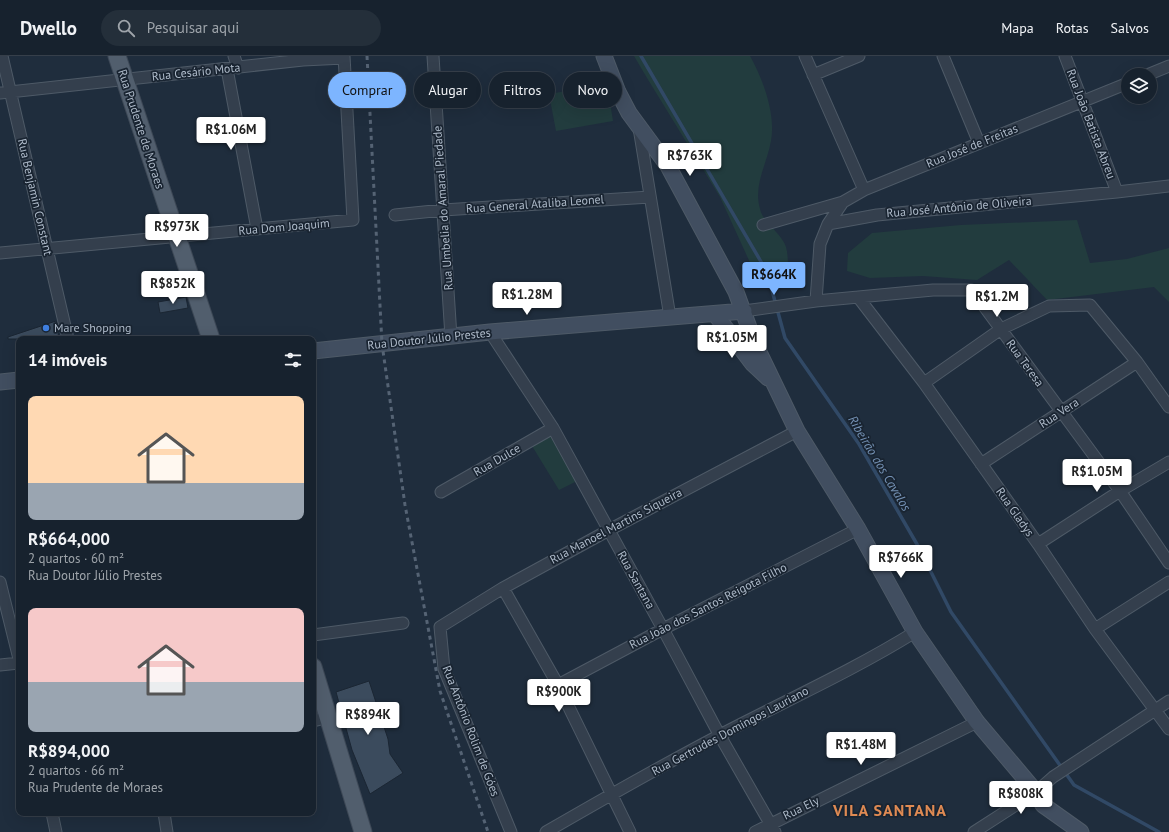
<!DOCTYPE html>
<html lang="pt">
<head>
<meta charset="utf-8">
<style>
	:root { --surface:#17222e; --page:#242f3a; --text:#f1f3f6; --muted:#9ea4aa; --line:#363f4a; --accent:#7db5ff }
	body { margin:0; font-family:"PT Sans",sans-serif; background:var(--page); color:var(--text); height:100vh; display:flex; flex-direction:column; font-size:15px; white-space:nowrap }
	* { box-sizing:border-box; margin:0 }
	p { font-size:13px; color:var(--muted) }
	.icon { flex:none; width:22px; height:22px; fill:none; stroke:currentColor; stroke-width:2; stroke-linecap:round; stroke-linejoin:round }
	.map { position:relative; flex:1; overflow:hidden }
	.drawer { position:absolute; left:16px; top:280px; width:300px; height:480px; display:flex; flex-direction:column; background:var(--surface); border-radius:8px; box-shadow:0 4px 16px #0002,0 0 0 1px var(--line) }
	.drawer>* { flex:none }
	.banner { position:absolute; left:328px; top:16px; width:380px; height:36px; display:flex; gap:8px }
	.controls { position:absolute; left:1121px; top:12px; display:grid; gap:8px }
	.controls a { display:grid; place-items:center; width:36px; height:36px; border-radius:50%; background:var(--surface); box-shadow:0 4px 16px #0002,0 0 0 1px var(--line); font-size:20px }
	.price { position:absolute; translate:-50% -34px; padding:0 9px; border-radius:4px; background:#fff; color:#222; font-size:13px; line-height:26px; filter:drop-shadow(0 1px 2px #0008) }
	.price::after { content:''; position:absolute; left:50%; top:24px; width:12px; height:9px; margin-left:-6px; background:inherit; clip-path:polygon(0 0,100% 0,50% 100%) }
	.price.current { background:var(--accent); color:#111 }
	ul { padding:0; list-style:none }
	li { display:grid; align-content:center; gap:8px; height:212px; padding:0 12px }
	li span { display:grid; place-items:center; height:124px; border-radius:8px; color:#555 }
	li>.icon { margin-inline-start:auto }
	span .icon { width:72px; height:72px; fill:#fffc; stroke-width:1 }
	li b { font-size:17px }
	h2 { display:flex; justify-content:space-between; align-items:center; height:48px; padding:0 12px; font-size:17px }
	.pill { padding:0 14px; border-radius:18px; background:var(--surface); box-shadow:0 4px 16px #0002,0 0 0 1px var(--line); font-size:14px; line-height:36px }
	.pill.current { background:var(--accent); color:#111 }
	header { display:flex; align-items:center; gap:24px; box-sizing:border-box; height:56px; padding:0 20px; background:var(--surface); border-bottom:1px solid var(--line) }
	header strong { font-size:19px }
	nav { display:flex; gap:22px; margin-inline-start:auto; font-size:14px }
	.search { width:280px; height:36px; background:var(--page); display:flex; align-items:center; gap:10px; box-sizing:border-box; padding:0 14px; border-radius:22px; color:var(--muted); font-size:15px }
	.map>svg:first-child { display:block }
	.green { fill:#223c3e }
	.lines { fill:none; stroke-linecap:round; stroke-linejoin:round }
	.stream { stroke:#314966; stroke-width:3.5 }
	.building { fill:#3b4b5d; stroke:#1b2633 }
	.minor-casing { stroke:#4e5a67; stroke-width:13 }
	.secondary-casing { stroke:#4e5a67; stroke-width:17 }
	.primary-casing { stroke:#3d4856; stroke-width:19 }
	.minor { stroke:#343f4d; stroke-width:11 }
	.secondary { stroke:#414e60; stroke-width:15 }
	.primary { stroke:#515e6d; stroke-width:17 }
	.rail { stroke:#556374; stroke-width:3; stroke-dasharray:4 4; stroke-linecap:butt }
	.shop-dot { fill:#3f7fe0; stroke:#192431; stroke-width:1.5 }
	.labels { text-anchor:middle; stroke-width:3.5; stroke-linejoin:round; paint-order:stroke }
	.street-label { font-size:12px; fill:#aebac9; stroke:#192431 }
	.poi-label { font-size:12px; fill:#aebac9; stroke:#192431; text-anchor:start }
	.water-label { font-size:13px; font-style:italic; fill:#7491b4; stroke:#192431 }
	.district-label { font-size:16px; font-weight:bold; letter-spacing:1px; fill:#df8a53; stroke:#192431 }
</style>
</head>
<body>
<header>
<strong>Dwello</strong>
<div class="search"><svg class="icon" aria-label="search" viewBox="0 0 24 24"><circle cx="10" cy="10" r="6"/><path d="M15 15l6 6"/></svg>Pesquisar aqui</div>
<nav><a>Mapa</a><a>Rotas</a><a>Salvos</a></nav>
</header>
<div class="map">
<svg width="1169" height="776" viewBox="0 0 1169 776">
	<rect width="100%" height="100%" fill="#1f2d3d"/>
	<!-- green -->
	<path class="green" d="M634,0H750C763,23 776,58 771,85C767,108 753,129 760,153C762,165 783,179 786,191C788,198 788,207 788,215L777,224L752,211L720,141L647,22Z
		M607,28L613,65L556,75L549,38Z
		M1077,164L1090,207L1127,203L1169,192V246L1154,231L1047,244L1009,204L977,224L923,220L870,222L847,215L848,197L872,177L961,169Z
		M553,377L579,424L559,434L532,390Z"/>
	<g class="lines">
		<!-- stream -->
		<path class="stream" d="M641,0L767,216L785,282L859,388L918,490L951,556L1074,729L1159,776"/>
	</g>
	<!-- building -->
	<path class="building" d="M186,241L188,252L160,257L158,246Z
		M56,265L59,283H8V281Z
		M369,625L388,683L390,698L403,717L370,738L352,694L336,636Z"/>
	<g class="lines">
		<defs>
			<path id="minor" d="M2,0L68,283
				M234,0L238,12
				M433,0L451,281
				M805,0L864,134
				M943,0L979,87
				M1065,0L1117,136
				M227,13L257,173
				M813,19L859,0
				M1147,19L1169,10
				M0,37L303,4L344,2
				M639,72L670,261
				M395,159L443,154L650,141
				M828,168L843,146L864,134L1128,27
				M763,169L843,146
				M0,197L353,164L344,0
				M858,241L924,327L1038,488L1095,573L1169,673
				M816,245L820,188L828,168L877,159L1117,136L1169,130
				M744,255L816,245L933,234H972L1120,435L1169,507
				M490,276L553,372L663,573L720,680L775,776
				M924,327L1001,273L1049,250L1090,249L1137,306L1169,351
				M981,408L1137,306
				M441,436L553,372
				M1038,488L1120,435L1169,406
				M0,526L19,603
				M503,532L558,629L630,776
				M1095,573L1169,526
				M313,579L403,567
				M0,609L19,607
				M558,629L663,573L858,473
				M313,665L329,661
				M52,757L56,776
				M164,757L167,776
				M511,776L444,613L440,571L503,532L609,474L797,375
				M546,776C603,743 661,710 720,679C785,645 852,615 915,576
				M755,776L977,666
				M974,776L1036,736L1053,721L1169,645"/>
			<path id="secondary" d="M604,0L618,36L629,57L668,110L736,236L755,288L797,375L858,473L915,576L977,666L1036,736L1043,749L1081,776
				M715,258L752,307L768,322
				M313,295L490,276L744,255
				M0,326L19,324"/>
			<path id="primary" d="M117,0L211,283
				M313,611L363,776"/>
		</defs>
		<!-- minor casing -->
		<use href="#minor" class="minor-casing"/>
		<!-- secondary casing -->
		<use href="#secondary" class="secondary-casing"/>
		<!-- primary casing -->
		<use href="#primary" class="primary-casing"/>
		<!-- minor -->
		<use href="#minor" class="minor"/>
		<!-- secondary -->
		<use href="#secondary" class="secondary"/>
		<!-- primary -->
		<use href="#primary" class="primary"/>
		<!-- rail -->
		<path class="rail" d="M367,0L382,288L405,449L440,635L488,776"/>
	</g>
	<!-- markers -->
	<circle class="shop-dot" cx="46" cy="272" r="4"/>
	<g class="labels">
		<!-- street labels -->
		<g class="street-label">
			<text transform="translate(196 16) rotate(-6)" y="4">Rua Cesário Mota</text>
			<text transform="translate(1091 68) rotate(69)" y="4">Rua João Batista Abreu</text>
			<text transform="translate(141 73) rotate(72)" y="4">Rua Prudente de Moraes</text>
			<text transform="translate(972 90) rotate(-22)" y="4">Rua José de Freitas</text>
			<text transform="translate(35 141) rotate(77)" y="4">Rua Benjamin Constant</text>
			<text transform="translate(535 148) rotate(-4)" y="4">Rua General Ataliba Leonel</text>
			<text transform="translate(959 151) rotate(-5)" y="4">Rua José Antônio de Oliveira</text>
			<text transform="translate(443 152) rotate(-94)" y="4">Rua Umbelia do Amaral Piedade</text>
			<text transform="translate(284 171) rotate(-5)" y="4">Rua Dom Joaquim</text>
			<text transform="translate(429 283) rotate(-6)" y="4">Rua Doutor Júlio Prestes</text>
			<text transform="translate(1025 307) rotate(54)" y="4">Rua Teresa</text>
			<text transform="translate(1059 357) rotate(-33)" y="4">Rua Vera</text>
			<text transform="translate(497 404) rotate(-30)" y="4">Rua Dulce</text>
			<text transform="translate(1015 456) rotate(55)" y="4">Rua Gladys</text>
			<text transform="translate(616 470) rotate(-28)" y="4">Rua Manoel Martins Siqueira</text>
			<text transform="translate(636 524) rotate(61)" y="4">Rua Santana</text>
			<text transform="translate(708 550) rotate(-27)" y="4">Rua João dos Santos Reigota Filho</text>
			<text transform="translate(471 675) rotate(69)" y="4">Rua Antônio Rolim de Góes</text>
			<text transform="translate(730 675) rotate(-28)" y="4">Rua Gertrudes Domingos Lauriano</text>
			<text transform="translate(801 752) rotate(-26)" y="4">Rua Ely</text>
		</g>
		<!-- poi labels -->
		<g class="poi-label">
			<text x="54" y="276">Mare Shopping</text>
		</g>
		<!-- water labels -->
		<g class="water-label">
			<text transform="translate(880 407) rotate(59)" y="5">Ribeirão dos Cavalos</text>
		</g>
		<!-- district labels -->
		<g class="district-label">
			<text x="890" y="760">VILA SANTANA</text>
		</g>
	</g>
</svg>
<div class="controls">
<a><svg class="icon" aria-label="layers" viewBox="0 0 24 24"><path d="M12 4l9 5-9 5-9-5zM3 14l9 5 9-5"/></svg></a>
</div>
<b class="price" style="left:231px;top:95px">R$1.06M</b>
<b class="price" style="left:690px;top:121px">R$763K</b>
<b class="price" style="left:177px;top:192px">R$973K</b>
<b class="price current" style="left:774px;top:240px">R$664K</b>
<b class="price" style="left:173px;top:249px">R$852K</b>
<b class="price" style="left:527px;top:260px">R$1.28M</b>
<b class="price" style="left:997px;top:262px">R$1.2M</b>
<b class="price" style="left:732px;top:303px">R$1.05M</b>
<b class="price" style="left:1097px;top:437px">R$1.05M</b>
<b class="price" style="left:901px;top:523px">R$766K</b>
<b class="price" style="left:559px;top:657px">R$900K</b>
<b class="price" style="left:368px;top:680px">R$894K</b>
<b class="price" style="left:861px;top:710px">R$1.48M</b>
<b class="price" style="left:1021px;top:759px">R$808K</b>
<div class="banner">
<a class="pill current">Comprar</a>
<a class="pill">Alugar</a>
<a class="pill">Filtros</a>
<a class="pill">Novo</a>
</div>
<section class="drawer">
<h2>14 imóveis<svg class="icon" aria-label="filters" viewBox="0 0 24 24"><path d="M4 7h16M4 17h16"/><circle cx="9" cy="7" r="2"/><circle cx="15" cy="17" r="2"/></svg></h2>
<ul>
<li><span style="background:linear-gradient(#ffd9b3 70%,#9aa5b1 0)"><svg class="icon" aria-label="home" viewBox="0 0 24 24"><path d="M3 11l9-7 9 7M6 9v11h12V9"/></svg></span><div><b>R$664,000</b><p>2 quartos · 60 m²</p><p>Rua Doutor Júlio Prestes</p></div></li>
<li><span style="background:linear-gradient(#f6c9c9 60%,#9aa5b1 0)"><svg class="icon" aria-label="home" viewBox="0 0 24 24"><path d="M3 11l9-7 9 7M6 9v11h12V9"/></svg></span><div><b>R$894,000</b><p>2 quartos · 66 m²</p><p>Rua Prudente de Moraes</p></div></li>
</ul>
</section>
</div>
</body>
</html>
